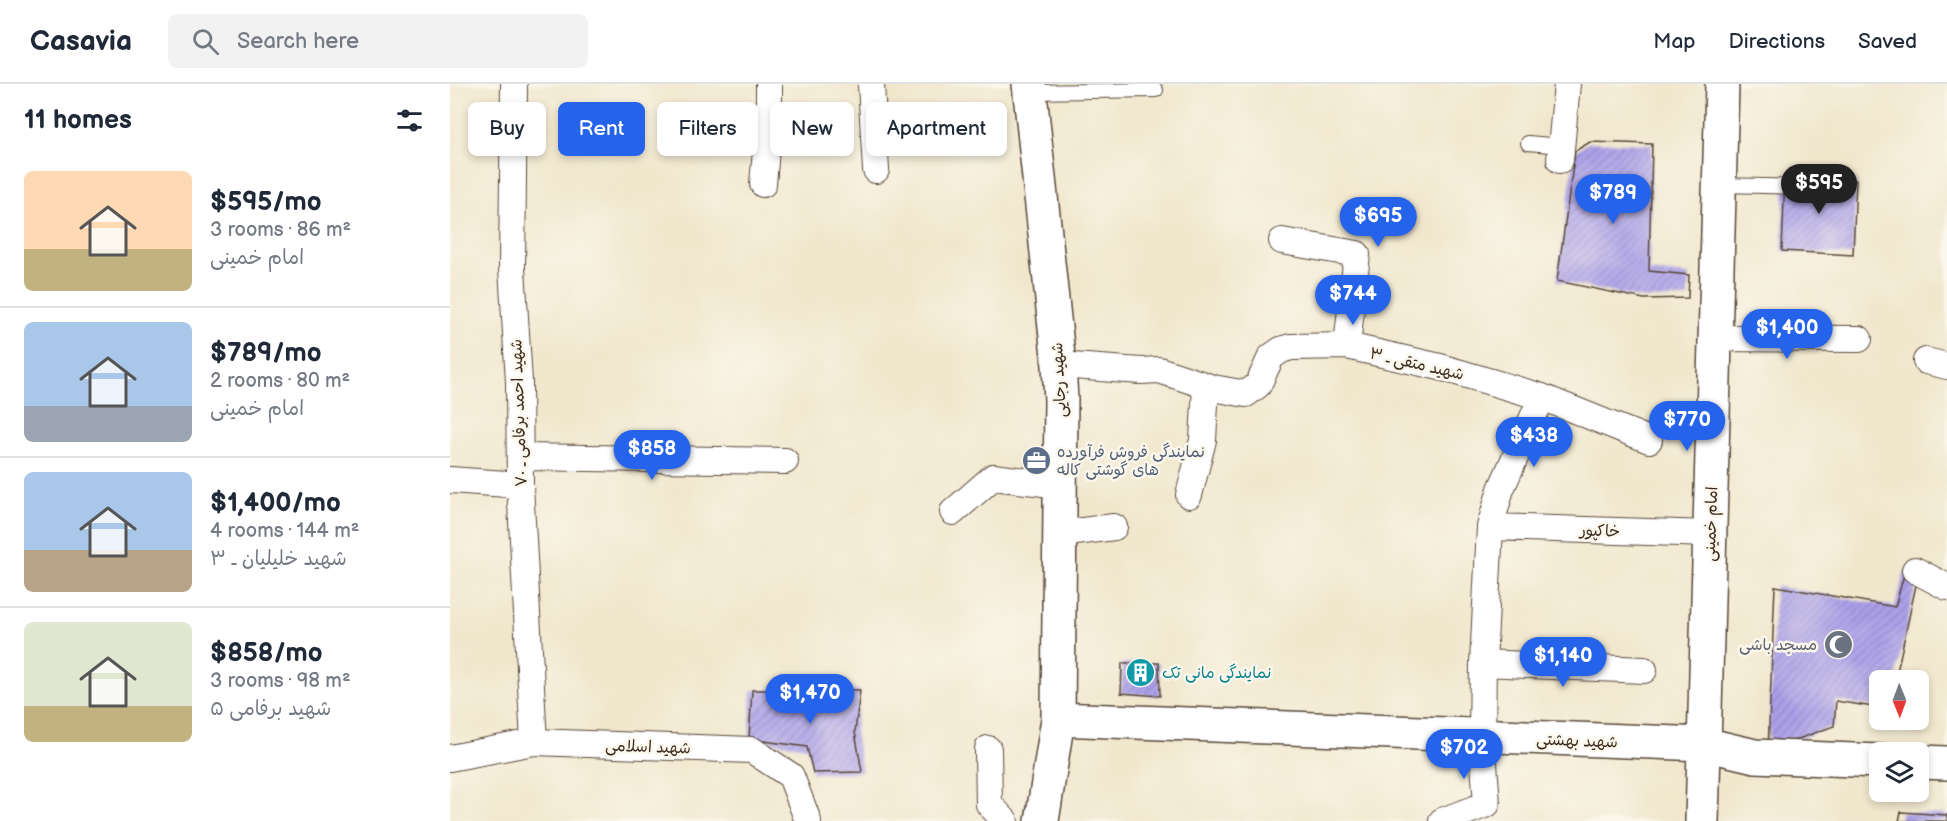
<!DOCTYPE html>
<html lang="en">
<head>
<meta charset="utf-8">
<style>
	:root { --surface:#fff; --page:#f2f2f3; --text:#1f2937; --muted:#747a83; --line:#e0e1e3; --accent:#2563eb }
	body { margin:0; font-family:"Balsamiq Sans","Playpen Sans Arabic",sans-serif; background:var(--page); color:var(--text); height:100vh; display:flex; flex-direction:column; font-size:22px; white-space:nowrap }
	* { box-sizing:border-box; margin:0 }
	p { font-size:20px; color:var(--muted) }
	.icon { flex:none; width:33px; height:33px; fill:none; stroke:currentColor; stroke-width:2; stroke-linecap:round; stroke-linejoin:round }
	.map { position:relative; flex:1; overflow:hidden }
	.sheet { display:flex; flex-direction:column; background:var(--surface); width:450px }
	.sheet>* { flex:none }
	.banner { position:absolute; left:18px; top:18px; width:570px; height:54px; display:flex; gap:12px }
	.needle { width:39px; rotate:179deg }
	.buttons { position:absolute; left:1419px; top:586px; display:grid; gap:12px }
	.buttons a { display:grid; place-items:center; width:60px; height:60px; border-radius:9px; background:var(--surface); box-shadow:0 3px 9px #0003; font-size:30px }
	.price { position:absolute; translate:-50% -51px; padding:0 14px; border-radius:21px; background:var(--accent); color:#fff; font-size:20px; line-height:39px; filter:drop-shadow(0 2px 3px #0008) }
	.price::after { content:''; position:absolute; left:50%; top:36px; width:18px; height:14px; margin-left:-9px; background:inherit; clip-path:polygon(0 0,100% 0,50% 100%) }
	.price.current { background:#222; color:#fff }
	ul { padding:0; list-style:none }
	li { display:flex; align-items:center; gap:18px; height:150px; padding:0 24px }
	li+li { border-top:2px solid var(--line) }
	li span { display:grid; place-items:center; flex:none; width:168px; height:120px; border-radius:9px; color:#555 }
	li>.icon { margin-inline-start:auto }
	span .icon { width:72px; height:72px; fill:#fffc; stroke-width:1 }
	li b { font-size:26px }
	h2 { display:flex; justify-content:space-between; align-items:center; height:72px; padding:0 24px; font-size:26px }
	.chip { padding:0 21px; border-radius:9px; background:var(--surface); box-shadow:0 3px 9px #0003; font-size:21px; line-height:54px }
	.chip.current { background:var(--accent); color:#fff }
	header { display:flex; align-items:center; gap:36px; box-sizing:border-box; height:84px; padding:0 30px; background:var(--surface); border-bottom:2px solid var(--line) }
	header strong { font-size:28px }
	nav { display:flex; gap:33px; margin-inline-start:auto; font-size:21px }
	.search { width:420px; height:54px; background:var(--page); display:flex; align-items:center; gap:15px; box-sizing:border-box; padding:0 21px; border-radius:9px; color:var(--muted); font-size:22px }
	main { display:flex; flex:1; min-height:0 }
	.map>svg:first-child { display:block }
	.building { fill:url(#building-hatch) }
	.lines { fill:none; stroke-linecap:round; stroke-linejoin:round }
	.lane-casing { stroke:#564638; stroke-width:16 }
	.street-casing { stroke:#564638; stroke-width:28 }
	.secondary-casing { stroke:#564638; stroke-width:36 }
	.lane { stroke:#fff; stroke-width:14 }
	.street { stroke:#fff; stroke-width:26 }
	.secondary { stroke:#fff; stroke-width:33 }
	.labels { text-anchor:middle; stroke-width:5; stroke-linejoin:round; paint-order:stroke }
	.street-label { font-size:16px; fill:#3b2a1e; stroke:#fbf7ec }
	.service-label { font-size:16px; fill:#4e5e75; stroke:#fbf7ec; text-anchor:start }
	.worship-label { font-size:16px; fill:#5b616d; stroke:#fbf7ec; text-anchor:end }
	.culture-label { font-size:16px; fill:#0d838f; stroke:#fbf7ec; text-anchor:start }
</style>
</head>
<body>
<header>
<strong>Casavia</strong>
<div class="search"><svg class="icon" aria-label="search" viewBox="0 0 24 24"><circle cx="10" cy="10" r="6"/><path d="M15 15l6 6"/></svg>Search here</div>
<nav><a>Map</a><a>Directions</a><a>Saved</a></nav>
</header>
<main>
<section class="sheet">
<h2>11 homes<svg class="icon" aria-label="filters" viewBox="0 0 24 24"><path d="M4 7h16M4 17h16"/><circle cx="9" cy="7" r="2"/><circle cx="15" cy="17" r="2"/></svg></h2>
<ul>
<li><span style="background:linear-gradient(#ffd9b3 65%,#c2b280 0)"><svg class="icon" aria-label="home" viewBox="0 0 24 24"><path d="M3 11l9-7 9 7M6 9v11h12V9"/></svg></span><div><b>$595/mo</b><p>3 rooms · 86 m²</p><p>امام خمینی</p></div></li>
<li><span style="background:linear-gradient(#a9c7e8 70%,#9aa5b1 0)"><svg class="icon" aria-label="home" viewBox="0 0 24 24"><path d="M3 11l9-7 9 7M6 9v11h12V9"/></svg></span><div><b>$789/mo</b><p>2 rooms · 80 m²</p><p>امام خمینی</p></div></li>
<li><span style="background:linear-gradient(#a9c7e8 65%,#b9a48a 0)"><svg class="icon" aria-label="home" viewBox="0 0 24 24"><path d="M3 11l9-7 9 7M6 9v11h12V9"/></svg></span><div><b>$1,400/mo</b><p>4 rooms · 144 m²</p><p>شهید خلیلیان ـ ۳</p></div></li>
<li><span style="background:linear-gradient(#dfe7d0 70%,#c2b280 0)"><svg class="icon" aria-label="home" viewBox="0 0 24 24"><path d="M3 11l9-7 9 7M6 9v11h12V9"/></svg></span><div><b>$858/mo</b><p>3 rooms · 98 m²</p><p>شهید برفامی ۵</p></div></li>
</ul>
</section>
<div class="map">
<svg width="1497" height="737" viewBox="0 0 1497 737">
	<defs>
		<pattern id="building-hatch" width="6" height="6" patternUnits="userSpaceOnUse" patternTransform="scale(1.5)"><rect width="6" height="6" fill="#aca0eb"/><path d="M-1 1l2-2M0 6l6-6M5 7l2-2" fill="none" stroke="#8d83be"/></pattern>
	</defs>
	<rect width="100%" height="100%" fill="#fbf7ec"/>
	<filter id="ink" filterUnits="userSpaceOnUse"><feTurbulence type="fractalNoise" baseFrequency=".0167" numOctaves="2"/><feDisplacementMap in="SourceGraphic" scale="12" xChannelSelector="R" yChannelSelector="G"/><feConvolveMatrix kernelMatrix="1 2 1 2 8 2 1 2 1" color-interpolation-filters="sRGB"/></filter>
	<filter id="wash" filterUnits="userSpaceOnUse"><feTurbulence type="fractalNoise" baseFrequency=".008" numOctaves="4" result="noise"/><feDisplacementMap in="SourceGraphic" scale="24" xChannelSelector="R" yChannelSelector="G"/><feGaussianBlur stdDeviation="1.35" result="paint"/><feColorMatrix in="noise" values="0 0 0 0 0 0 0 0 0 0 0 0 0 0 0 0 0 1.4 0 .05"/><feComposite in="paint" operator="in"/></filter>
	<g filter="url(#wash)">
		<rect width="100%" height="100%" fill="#f1e7cd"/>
		<g id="blocks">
			<!-- building -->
			<path class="building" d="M1140,58L1202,60L1199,187L1239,191L1238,214L1194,215L1107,197L1125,67Z
				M1335,91L1406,96L1403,171L1332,167Z
				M1455,487L1468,492L1445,597H1430V624L1386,617L1384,642L1318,666L1325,502L1445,523Z
				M672,579H709L710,612L671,609Z
				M302,606H410L405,648L412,688L363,689L357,663L299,655Z
				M1451,728L1497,731V737H1449Z"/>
		</g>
	</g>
	<g filter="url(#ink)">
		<use href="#blocks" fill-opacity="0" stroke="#564638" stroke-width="1.5"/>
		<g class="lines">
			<defs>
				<path id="lane" d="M579,8L706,6
					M1078,59L1111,62
					M1269,101L1395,104"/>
				<path id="street" d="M64,0L62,184L69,298L70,401L84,658
					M421,0L426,86
					M1110,76L1117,0
					M313,100L319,32V0
					M832,157L907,170L897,262
					M1265,254L1409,255
					M1476,277L1497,282
					M609,281L691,287L709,286L763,304L796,310L808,301L821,273L831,266L841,263L897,262L990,283L1092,313L1199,356
					M70,373L335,377
					M0,396L70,401
					M739,411L753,356L756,302
					M503,428L543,393L610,401
					M1040,443L1260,450
					M610,450L664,443
					M1465,486L1497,503
					M1033,579L1194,586
					M538,665L539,720L555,737
					M0,674L84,658L302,666L341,692L358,737
					M992,737L1037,720L1032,653L1033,579L1040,443L1051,405L1092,313"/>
				<path id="secondary" d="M579,0L609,281L611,316L608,635L592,737
					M608,635L1254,660L1305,672L1430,677
					M1468,678L1497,679
					M1252,737L1272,0"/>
			</defs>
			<!-- lane casing -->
			<use href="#lane" class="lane-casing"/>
			<!-- street casing -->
			<use href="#street" class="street-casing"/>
			<!-- secondary casing -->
			<use href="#secondary" class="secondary-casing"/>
			<!-- lane -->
			<use href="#lane" class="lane"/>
			<!-- street -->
			<use href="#street" class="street"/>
			<!-- secondary -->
			<use href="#secondary" class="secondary"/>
		</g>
	</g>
	<!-- icons -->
	<defs>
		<symbol id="office-disc" viewBox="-11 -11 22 22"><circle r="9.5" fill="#5c6f8a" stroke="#fbf7ec"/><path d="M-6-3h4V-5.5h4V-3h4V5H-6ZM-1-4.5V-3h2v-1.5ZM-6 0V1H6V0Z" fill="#fff"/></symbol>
		<symbol id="mosque-disc" viewBox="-11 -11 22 22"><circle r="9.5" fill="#6b7280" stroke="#fbf7ec"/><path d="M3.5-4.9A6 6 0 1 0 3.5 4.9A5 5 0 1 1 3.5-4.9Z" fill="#fff"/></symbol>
		<symbol id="building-disc" viewBox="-11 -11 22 22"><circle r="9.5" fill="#0f9aa8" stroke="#fbf7ec"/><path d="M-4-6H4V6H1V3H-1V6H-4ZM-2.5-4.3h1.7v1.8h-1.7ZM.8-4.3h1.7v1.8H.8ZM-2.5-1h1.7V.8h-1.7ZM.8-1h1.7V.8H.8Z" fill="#fff"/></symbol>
	</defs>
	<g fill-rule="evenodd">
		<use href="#office-disc" x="570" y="360" width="33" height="33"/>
		<use href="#mosque-disc" x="1372" y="544" width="33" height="33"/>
		<use href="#building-disc" x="674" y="572" width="33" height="33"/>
	</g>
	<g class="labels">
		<!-- street labels -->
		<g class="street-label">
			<text transform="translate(967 279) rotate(13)" y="6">شهید متقی ـ ۳</text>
			<text transform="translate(608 296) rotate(-93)" y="6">شهید رجایی</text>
			<text transform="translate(68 329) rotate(-92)" y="6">شهید احمد برفامی ـ ۷۰</text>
			<text transform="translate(1260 440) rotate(-88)" y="6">امام خمینی</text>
			<text transform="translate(1150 446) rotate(2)" y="6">خاکپور</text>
			<text transform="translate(1127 656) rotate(2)" y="6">شهید بهشتی</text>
			<text transform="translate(198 662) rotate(2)" y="6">شهید اسلامی</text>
		</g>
		<!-- service labels -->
		<g class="service-label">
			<text x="607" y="373">نمایندگی فروش فرآورده<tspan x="607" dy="18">های گوشتی کاله</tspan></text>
		</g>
		<!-- worship labels -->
		<g class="worship-label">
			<text x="1367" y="566">مسجد باشی</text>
		</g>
		<!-- culture labels -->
		<g class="culture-label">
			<text x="712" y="594">نمایندگی مانی تک</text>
		</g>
	</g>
</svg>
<div class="buttons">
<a><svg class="needle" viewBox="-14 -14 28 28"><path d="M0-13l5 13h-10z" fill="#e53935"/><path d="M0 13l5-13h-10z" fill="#747a83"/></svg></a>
<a><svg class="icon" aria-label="layers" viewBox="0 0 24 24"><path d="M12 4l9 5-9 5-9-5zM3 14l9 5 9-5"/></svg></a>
</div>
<b class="price current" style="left:1369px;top:131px">$595</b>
<b class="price" style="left:1163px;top:141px">$789</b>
<b class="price" style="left:928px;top:164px">$695</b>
<b class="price" style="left:903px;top:242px">$744</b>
<b class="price" style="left:1337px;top:276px">$1,400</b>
<b class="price" style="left:1237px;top:368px">$770</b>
<b class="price" style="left:1084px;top:384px">$438</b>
<b class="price" style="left:202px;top:397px">$858</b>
<b class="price" style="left:1113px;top:604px">$1,140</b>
<b class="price" style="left:360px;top:641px">$1,470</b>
<b class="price" style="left:1014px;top:696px">$702</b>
<div class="banner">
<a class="chip">Buy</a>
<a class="chip current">Rent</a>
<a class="chip">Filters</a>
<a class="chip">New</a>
<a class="chip">Apartment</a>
</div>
</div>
</main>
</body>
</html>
